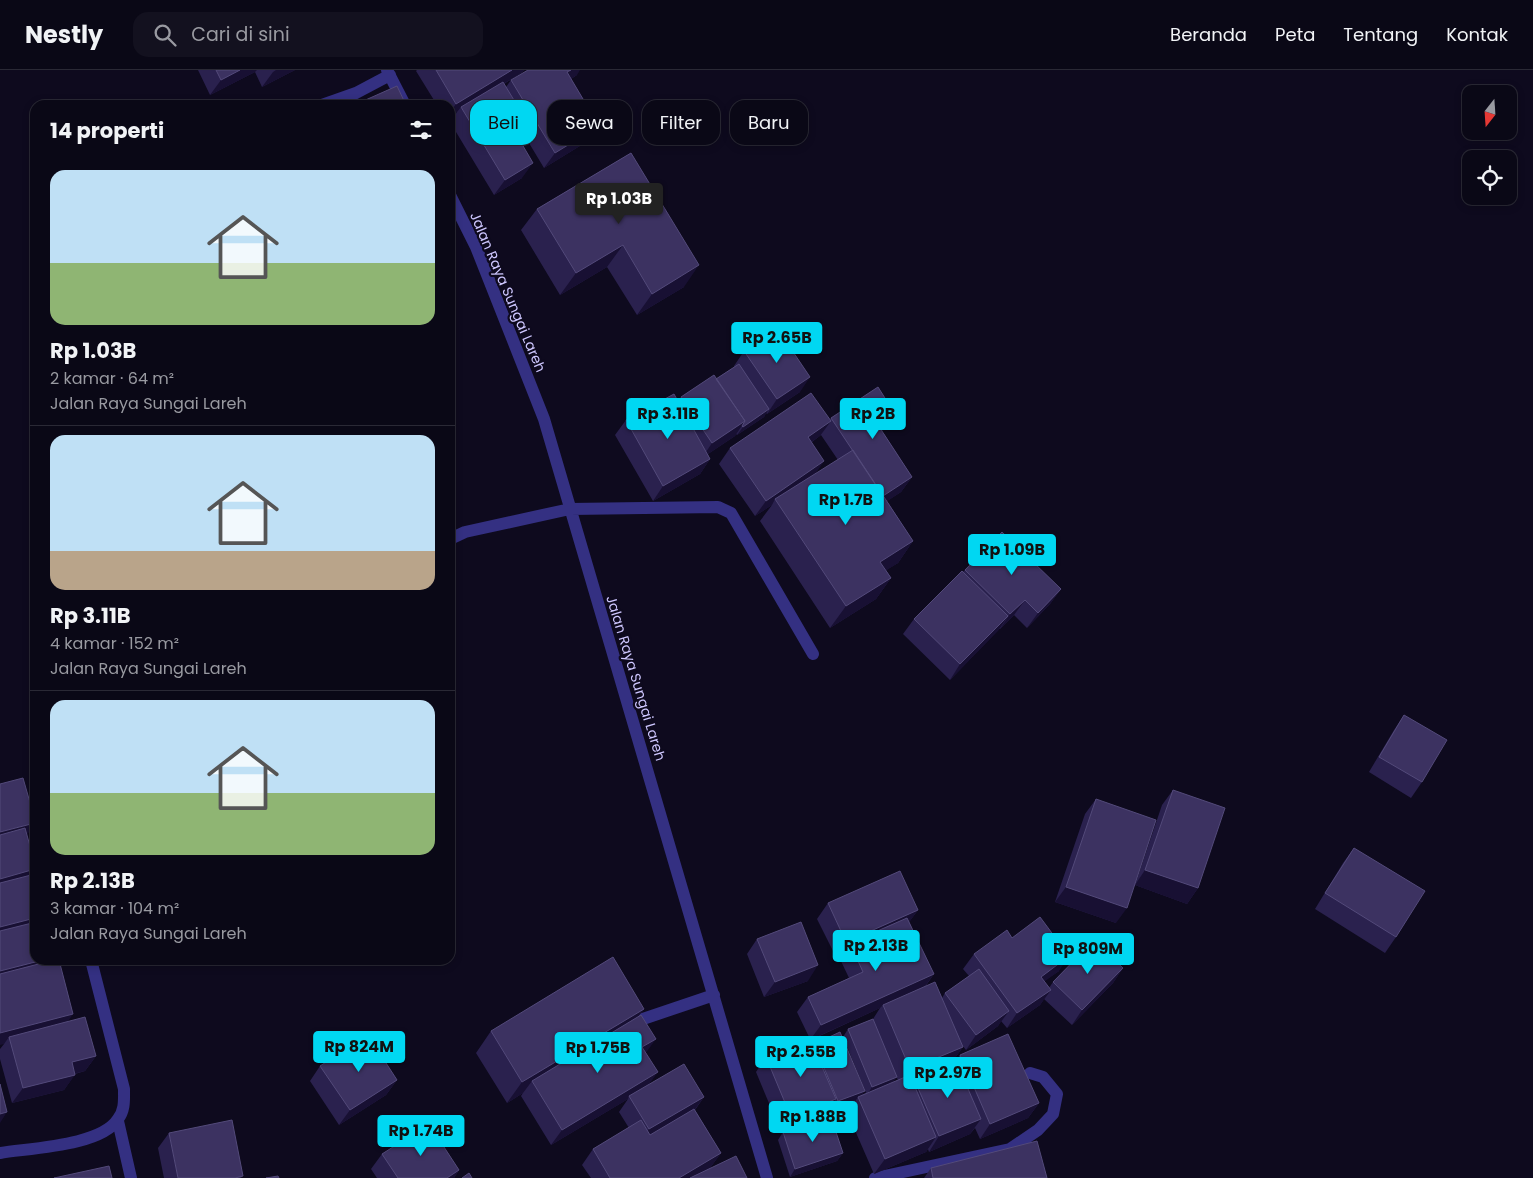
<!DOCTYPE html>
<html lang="id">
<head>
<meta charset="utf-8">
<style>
	:root { --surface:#0a0816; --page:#13111f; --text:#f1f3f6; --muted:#999aa1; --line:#2a2935; --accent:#00d7f2 }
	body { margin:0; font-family:Poppins,sans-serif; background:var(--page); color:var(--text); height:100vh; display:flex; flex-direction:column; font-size:19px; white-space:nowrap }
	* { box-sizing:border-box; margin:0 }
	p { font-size:16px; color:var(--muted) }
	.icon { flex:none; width:28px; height:28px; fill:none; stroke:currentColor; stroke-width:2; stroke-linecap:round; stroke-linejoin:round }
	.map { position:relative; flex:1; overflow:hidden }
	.side { position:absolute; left:30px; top:30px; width:425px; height:865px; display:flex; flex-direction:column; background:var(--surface); border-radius:15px; box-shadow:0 2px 8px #0003,0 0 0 1px var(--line) }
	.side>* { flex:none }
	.hud { position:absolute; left:470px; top:30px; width:475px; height:45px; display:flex; gap:10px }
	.needle { width:32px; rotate:197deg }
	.tools { position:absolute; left:1462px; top:15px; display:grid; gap:10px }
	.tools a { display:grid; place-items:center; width:55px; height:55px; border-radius:10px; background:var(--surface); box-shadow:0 2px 8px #0003,0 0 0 1px var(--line); font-size:25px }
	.price { position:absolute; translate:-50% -42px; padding:0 11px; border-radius:5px; background:var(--accent); color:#111; font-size:16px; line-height:32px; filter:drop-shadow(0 1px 2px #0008) }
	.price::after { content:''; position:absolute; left:50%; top:30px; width:15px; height:11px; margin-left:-8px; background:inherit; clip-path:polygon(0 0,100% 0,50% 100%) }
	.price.on { background:#222; color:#fff }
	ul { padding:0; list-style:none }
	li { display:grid; align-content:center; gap:10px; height:265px; padding:0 20px }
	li+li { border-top:1px solid var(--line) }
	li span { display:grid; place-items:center; height:155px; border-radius:15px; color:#555 }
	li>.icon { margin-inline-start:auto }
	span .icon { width:90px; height:90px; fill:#fffc; stroke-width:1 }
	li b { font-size:21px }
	h2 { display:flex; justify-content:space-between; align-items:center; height:60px; padding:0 20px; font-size:21px }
	.chip { padding:0 18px; border-radius:15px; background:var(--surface); box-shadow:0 2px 8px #0003,0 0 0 1px var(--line); font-size:18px; line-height:45px }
	.chip.on { background:var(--accent); color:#111 }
	header { display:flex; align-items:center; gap:30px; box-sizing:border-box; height:70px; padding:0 25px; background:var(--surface); border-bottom:1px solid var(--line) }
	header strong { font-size:24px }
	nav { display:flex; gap:28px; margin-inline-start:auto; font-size:18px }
	.search { width:350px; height:45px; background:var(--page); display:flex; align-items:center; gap:12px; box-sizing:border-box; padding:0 18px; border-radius:15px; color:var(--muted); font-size:19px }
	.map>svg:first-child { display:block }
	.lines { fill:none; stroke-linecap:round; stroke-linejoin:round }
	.minor { stroke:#343082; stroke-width:12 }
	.wall { fill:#2a214e; fill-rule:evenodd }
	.shaded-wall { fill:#181033 }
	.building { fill:#3c3261; stroke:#534a7a }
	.labels { text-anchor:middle; stroke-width:4.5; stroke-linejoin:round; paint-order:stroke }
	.street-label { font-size:14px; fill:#cec7ff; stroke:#0e0a1e }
</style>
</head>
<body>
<header>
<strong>Nestly</strong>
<div class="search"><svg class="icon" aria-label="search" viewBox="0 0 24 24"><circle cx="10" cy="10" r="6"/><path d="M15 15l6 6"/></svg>Cari di sini</div>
<nav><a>Beranda</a><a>Peta</a><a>Tentang</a><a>Kontak</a></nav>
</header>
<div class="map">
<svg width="1533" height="1108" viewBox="0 0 1533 1108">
	<rect width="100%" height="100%" fill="#0e0a1e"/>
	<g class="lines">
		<!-- minor -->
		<path class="minor" d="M387,0L405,35
			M322,35L356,23L390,5
			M450,125L476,177L544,349L767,1108
			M450,469L465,462L570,439L718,437L731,443L813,584
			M637,951L714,925
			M118,1051L131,1108
			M0,1083C30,1078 101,1076 118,1049C125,1040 124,1030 124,1019L91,890
			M875,1108L1010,1079L1038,1060L1053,1044L1057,1024L1043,1007L1030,1003"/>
	</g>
	<!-- wall -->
	<path class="wall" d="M198,0H295L262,17L255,2L210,25Z
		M417,0H524L521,3L504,14L506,17L511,10L577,5L571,9L599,56L588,71L544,98L520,58L516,64L522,108L494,125L450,52L457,42L450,46V35H437L416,1Z
		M631,83L684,217L637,245L607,197L560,225L521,160L537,139Z
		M744,281L800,322L767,344L766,343L764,347L737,365L736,364L735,366L708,384L710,389L700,404L653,431L615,365L626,350L678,331L681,327L716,309L734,297V296Z
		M895,344L885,359L882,361L912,407L901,422L887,431L913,471L898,493L886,500L891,508L876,529L830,558L760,451L772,435L755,446L719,394L730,378L830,350L831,348ZM821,365L838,390L815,404L812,372Z
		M965,500L1061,519L1050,534L1027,558L1014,545L1000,559H999L950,610L903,564L914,549Z
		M1404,645L1422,712L1411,728L1369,702L1394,660Z
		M1173,720L1198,818L1187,834L1135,815L1162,735Z
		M1096,729L1116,853L1055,832L1085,744Z
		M27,765L35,801L32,805L35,804V860H34L68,951L96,986L85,1001L75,1004L64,1020L12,1033L0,989V979L4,974Z
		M1354,778L1396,867L1385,883L1315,839L1343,793Z
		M828,833L918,840L909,852L934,904L925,917L942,928L945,923L969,906L963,899L974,884L1012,868L1059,901L1044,911L1049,918L1053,912L1123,898L1113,913L1072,955L1044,929L1040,935L1007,958L1001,951L998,956L966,980L962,975L963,977L952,992L912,1009L913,1011L914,1009L956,991L960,985L1039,1033L1028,1048L980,1069L975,1058L970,1064L929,1082L928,1079L926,1082L874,1104L847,1042L856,1030L833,1039L831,1036L825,1044L781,1062L756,1002L766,987L810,969L797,942L808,927L849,908L840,889L843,884L836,887L817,849ZM880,938L873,949L848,959L843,967L866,1023L861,1025L865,1021L814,974L813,975L811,970ZM895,1004L898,1010L893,1012Z
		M757,869L808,911L764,927L747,884Z
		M644,939L638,947L646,983L649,1015L704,1027L695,1040L721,1083L710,1098L747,1108H591L582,1095L593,1079L629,1058L619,1042L628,1029L551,1075L521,1026L523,1023L507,1033L476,983L491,961Z
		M320,996L397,1010L386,1025L339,1055L310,1011Z
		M783,1062L843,1083L837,1091L790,1107L778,1070Z
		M169,1063L242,1108H164L158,1078Z
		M382,1084L459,1100L454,1108H377L371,1099Z
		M931,1098L1047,1108H924Z"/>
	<!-- shaded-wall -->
	<path class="shaded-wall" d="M240,0H257L255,2L210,25L221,10Z
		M276,0H295L262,17L273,2Z
		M512,0H524L521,3L462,39L461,37L457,42L450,46V42L456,34Z
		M571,0H580L577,5L556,18L567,2Z
		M526,50L515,65L512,57Z
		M599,56L588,71L544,98L555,83Z
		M533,93L522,108L494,125L505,110Z
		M623,175L607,197L560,225L576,203Z
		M699,195L684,217L637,245L652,224Z
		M810,307L800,322L767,344L777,329Z
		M769,339L764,347L737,365L743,357Z
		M895,344L885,359L868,371L878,355Z
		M745,351L735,366L702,388L712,373Z
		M831,351L820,366L797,382L808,367Z
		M710,389L700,404L653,431L663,416Z
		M824,391L814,406L775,429L772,435L755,446L766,431Z
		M912,407L901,422L871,442L882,426Z
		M913,471L898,493L865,514L880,492Z
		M891,508L876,529L830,558L846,536Z
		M1061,519L1050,534L1027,558L1038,543Z
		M1025,530L1014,545L1000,559L1010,544Z
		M1008,546L998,561L950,610L960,594Z
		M35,753L25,768L0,774V762Z
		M35,799V801L26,814L0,821V809Z
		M1145,800L1198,818L1187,834L1135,815Z
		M1066,817L1127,838L1116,853L1055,832Z
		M918,840L907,855L850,873L843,884L836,887L846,872Z
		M35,848V860L0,870V857Z
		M1069,886L1059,901L1030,922L1041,907Z
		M43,890H59L0,914V901Z
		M818,895L808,911L764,927L775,912Z
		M1123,898L1113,913L1072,955L1082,940Z
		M934,904L923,919L883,935L880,938L810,970L821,955Z
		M1051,920L1040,935L1007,958L1017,943Z
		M644,939L628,960L532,1011L523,1023L507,1033L522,1012Z
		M1009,941L998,956L966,980L976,965Z
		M73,944L63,959L9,967L4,974L0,975V963Z
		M656,969L645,984L642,977Z
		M963,977L952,992L900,1014L910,999Z
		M96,986L85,1001L61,1007L72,992Z
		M658,1002L647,1017L629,1026L628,1029L551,1075L562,1060Z
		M75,1005L64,1020L12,1033L23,1018Z
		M897,1007L891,1015L867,1025L872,1017Z
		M397,1010L386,1025L339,1055L350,1040Z
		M865,1021L859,1029L858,1027L856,1030L833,1039L838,1031Z
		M704,1027L693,1042L639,1074L649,1059Z
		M836,1029L825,1044L781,1062L791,1047Z
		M1039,1033L1028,1048L980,1069L990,1054Z
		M7,1042L0,1053V1044Z
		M981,1049L970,1064L929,1082L939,1066Z
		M936,1067L926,1082L874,1104L885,1089Z
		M721,1083L710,1098L693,1108H679Z
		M843,1083L837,1091L790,1107L795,1099Z
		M459,1100L454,1108H447Z"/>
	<!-- building -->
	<path class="building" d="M216,0H240L221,10Z
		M436,0H512L456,34Z
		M528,0H571L567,2L599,56L555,83L511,10Z
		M503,12L526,50L512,57L533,93L505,110L461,37Z
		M397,16L406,35H362L361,32Z
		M631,83L699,195L652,224L623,175L576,203L537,139Z
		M777,258L810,307L777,329L744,281Z
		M739,294L769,339L743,357L742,356L745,351L716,309Z
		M714,305L745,351L712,373L681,327Z
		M878,317L895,344L878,355L912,407L883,426L831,348Z
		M811,323L831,351L808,367L824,391L766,431L730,378Z
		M674,324L710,389L663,416L626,350Z
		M853,380L913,471L880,492L891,508L846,536L775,429Z
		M1002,462L1061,519L1038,543L1025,530L1010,544L965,500Z
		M962,501L1008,546L960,594L914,549Z
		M1404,645L1447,670L1422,712L1379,687Z
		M23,708L35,750V753L0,762V714Z
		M1173,720L1225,738L1198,818L1145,800Z
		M1096,729L1156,750L1127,838L1066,817Z
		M25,758L35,794V799L0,809V765Z
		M1354,778L1425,821L1396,867L1325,823Z
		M900,801L918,840L846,872L828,833Z
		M35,804V848L0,857V813Z
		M1040,847L1069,886L1041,907L1051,920L1017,943L974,884L1007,860L1012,868Z
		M907,848L934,904L821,955L808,927L863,902L850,873Z
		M801,852L818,895L775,912L757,869Z
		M32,853L35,863V890H43L0,901V861Z
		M1094,870L1123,898L1082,940L1053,912Z
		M613,887L644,939L522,1012L491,961Z
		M54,890H59L73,944L0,963V904Z
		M979,899L1009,941L976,965L945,923Z
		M935,912L963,977L910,999L883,935Z
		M641,945L656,969L642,977L658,1002L562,1060L532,1011Z
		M85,947L96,986L72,992L75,1005L23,1018L9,967Z
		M873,949L897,1007L872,1017L848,959Z
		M840,962L865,1021L838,1031L814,974Z
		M1008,964L1039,1033L990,1054L960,985Z
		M368,965L397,1010L350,1040L320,996Z
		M810,969L836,1029L791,1047L766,987Z
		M956,991L981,1049L939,1066L914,1009Z
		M684,994L704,1027L649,1059L629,1026Z
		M910,1005L936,1067L885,1089L858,1027Z
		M0,1014L7,1042L0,1044Z
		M694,1039L721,1083L679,1108H610L593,1079L641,1050L650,1065Z
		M831,1047L843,1083L795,1099L783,1062Z
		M232,1050L243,1106L235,1108H178L169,1063Z
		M429,1054L459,1100L447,1108H398L382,1084Z
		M1037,1071L1047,1108H933L931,1098Z
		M736,1086L747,1108H690Z
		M109,1096L112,1108H54Z
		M469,1103L472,1108H462Z
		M278,1106L279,1108H266Z"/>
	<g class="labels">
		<!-- street labels -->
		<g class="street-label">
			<text transform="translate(508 222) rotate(67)" y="5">Jalan Raya Sungai Lareh</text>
			<text transform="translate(636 608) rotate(73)" y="5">Jalan Raya Sungai Lareh</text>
		</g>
	</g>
</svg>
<div class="tools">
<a><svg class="needle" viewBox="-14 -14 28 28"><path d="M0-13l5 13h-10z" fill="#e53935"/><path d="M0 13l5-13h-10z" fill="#999aa1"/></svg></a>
<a><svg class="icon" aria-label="locate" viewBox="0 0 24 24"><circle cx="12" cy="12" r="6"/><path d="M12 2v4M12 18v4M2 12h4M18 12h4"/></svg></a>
</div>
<b class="price on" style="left:619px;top:155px">Rp 1.03B</b>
<b class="price" style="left:777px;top:294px">Rp 2.65B</b>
<b class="price" style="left:668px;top:370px">Rp 3.11B</b>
<b class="price" style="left:873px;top:370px">Rp 2B</b>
<b class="price" style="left:846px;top:456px">Rp 1.7B</b>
<b class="price" style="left:1012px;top:506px">Rp 1.09B</b>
<b class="price" style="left:876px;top:902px">Rp 2.13B</b>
<b class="price" style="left:1088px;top:905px">Rp 809M</b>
<b class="price" style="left:359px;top:1003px">Rp 824M</b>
<b class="price" style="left:598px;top:1004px">Rp 1.75B</b>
<b class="price" style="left:801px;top:1008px">Rp 2.55B</b>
<b class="price" style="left:948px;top:1029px">Rp 2.97B</b>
<b class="price" style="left:813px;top:1073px">Rp 1.88B</b>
<b class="price" style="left:421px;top:1087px">Rp 1.74B</b>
<div class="hud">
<a class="chip on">Beli</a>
<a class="chip">Sewa</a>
<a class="chip">Filter</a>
<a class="chip">Baru</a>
</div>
<section class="side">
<h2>14 properti<svg class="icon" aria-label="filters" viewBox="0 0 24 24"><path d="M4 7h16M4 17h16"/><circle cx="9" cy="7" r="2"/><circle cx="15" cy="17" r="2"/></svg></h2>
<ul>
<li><span style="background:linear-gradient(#bfe0f5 60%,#8fb573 0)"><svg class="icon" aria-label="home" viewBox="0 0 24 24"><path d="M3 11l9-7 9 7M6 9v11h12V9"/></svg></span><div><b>Rp 1.03B</b><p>2 kamar · 64 m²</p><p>Jalan Raya Sungai Lareh</p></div></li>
<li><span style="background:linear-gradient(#bfe0f5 75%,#b9a48a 0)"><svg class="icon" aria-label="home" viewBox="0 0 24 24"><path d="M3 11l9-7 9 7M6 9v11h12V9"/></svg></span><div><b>Rp 3.11B</b><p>4 kamar · 152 m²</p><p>Jalan Raya Sungai Lareh</p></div></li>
<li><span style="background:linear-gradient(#bfe0f5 60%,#8fb573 0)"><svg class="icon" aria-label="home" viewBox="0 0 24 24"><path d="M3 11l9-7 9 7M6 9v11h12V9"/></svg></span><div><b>Rp 2.13B</b><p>3 kamar · 104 m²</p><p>Jalan Raya Sungai Lareh</p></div></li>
</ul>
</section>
</div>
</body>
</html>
